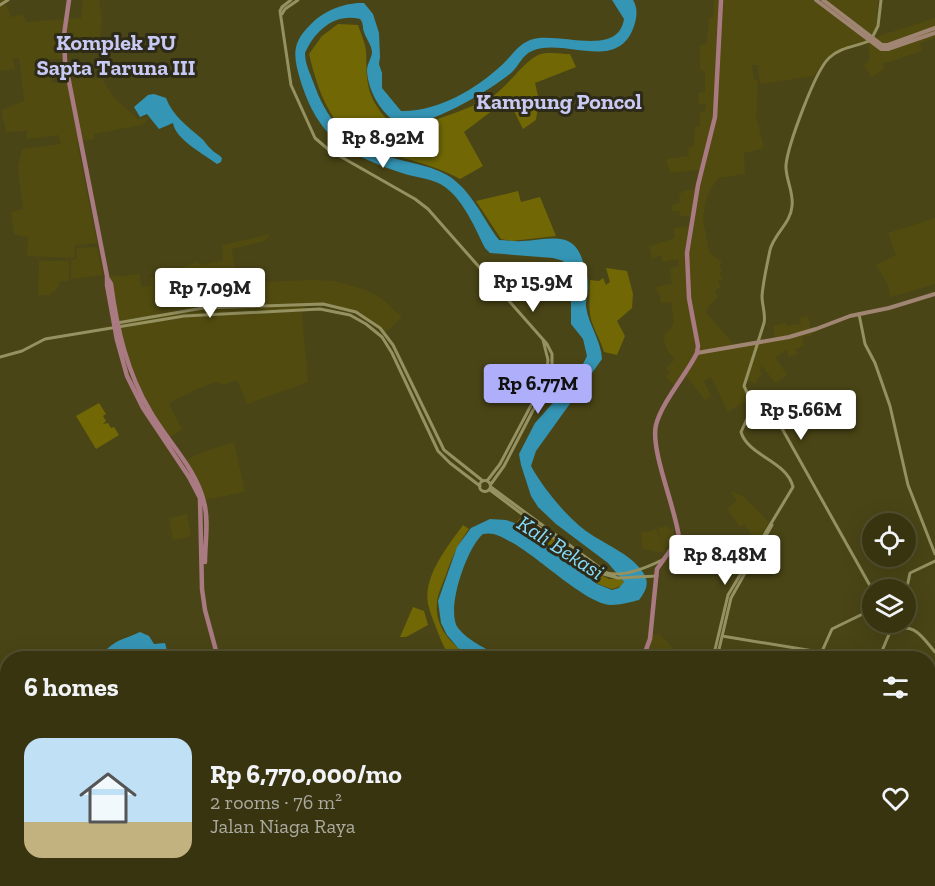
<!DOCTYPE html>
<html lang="en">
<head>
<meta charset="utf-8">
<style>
	:root { --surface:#383410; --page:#433f1e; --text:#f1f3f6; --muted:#abaa9f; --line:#524f30; --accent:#aeaefa }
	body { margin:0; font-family:"Zilla Slab",serif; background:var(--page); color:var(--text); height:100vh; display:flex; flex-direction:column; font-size:22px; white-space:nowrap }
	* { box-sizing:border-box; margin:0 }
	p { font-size:20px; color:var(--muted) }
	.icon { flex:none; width:33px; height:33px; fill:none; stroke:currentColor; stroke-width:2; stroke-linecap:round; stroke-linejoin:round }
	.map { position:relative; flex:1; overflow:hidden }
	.sheet { position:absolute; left:0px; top:651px; width:936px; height:236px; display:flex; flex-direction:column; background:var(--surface); border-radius:24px 24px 0 0; box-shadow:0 6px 24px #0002,0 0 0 2px var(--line) }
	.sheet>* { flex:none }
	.fabs { position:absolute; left:862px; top:513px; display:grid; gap:12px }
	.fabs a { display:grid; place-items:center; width:54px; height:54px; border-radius:50%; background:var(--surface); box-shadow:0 6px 24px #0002,0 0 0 2px var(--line); font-size:30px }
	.price { position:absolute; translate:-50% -51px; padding:0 14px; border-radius:6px; background:#fff; color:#222; font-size:20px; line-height:39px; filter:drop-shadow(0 2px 3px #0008) }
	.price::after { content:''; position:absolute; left:50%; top:36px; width:18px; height:14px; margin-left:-9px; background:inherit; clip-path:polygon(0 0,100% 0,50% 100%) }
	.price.active { background:var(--accent); color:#111 }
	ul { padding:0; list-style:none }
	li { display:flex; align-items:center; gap:18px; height:150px; padding:0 24px }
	li span { display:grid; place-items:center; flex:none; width:168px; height:120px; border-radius:18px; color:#555 }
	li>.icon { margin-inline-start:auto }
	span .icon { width:72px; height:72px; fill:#fffc; stroke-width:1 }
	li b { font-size:26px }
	h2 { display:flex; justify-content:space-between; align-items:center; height:72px; padding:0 24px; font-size:26px }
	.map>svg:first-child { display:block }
	.built { fill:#514b10 }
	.green { fill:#716805 }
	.water { fill:#3595b4 }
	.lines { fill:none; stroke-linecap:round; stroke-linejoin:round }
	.tertiary { stroke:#959161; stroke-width:3 }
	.secondary { stroke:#a08572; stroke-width:4 }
	.primary { stroke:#aa7a83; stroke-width:4.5 }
	.labels { text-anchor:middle; stroke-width:6; stroke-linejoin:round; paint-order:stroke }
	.neighbourhood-label { font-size:22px; font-weight:bold; fill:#c8c9f5; stroke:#2d2b17 }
	.water-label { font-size:22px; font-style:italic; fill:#87dbfa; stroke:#2d2b17 }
</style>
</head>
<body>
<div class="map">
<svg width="935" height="886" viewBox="0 0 935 886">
	<rect width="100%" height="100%" fill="#4a4516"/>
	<!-- built -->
	<path class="built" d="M0,0H8L5,2L11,17L23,14L26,22L81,18L83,0H99L102,18L100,38L96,39L97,46L67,45V59H50L52,83L92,77V79L101,78L116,100L138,119L149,118L142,125L94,134V139L77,142L97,243L75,245L74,258L27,256L28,237L14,234L11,212L23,209L18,167L22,149L61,144L58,135L27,139V131L6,132L1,110L24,101L19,58L13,59L15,69L0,71Z
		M714,0H878L876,28L873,35L877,39L879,36L935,18V38L920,43L922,51L883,64L884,69L872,77L864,66L870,58L868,47L869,45L865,41L852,44L825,59L814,76L760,84L758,65H752L754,80L758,81L756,116L764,148L744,153L745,174L719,178L709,191L705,203L703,219L709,252L722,262L719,265L722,271L719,273L723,278L718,281L721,287L715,290L718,297L708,307L706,312L735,346L775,339L773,326L786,323L787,326L801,324L800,318L808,316L812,335L802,337L804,346L795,349L798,354L789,357L787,350L775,357L787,375L775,383L762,366L759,371L762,373L755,384L750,381L746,382L745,390L750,399L728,412L711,377L704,381L711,396L705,400L686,376L677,387L666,377L670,373L666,368L675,359L668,352L663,338L674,323L671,302L661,303L660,295L658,294L656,287L672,284L670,268L679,266L678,259L662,262L661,255L652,259L649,246L675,238L674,228L689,226L691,216H680L679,211H672V205L680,202L679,194L687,190L695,189L699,170L670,173L666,159L689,156L688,148L694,146L695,127L700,126V112L705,111L706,104H699L698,93L705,92V73L700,69V45L707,44L709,17L713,18Z
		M935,218V284L890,297L888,285L876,265L896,255L888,233Z
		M270,234L265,241L232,249L237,283L309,280L335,281L363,289L380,297L402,317L386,332L358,312L322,303H307L302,314L308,382L247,404L237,380L223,385L215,382L197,389L169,403L182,430L168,438L151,413L121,344L108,275L122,276L139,274L142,287L151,286L150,278L198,262L200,265L223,261L222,245Z
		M97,247L103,275L71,279V260L76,259L77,248Z
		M39,261H69V281H60L58,288L50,295H38Z
		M234,442L245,492L203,500L199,486L183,461L206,451Z
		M730,491L743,496L769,522L757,542L744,524L740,527L727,509L737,501Z
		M187,514L191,536L173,540L169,518Z
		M667,526L668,529H673V541L670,547H666L664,553L642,549L641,533L657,529L661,546L658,528Z
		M648,634L660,635L672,647L677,658H634L641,655Z"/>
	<!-- green -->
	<path class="green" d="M338,24L358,25C361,34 365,42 366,51C367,71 365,87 376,105C381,113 389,124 399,126C415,130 475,106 490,98C509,86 520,65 538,55C546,51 561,54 570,54L576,67L535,83L539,100L536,120L523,129L510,103L505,101L464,132L483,166L460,179C430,162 394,158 363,143C329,127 317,87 309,54L322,36Z
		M518,191L521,202L540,197L556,236L512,241L501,239L476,201Z
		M606,268L627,271L633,294L632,308L617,321L625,336L617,355L604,352C601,341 594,330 591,319C588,306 590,293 590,280L599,281L603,278L606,285L610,282Z
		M99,403L106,414L103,416L106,421L103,424L108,423L111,428L114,427L119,435L96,449L76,416Z
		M522,516L599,574L609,579H621L624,582L622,586L612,589L598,584L517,522Z
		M463,525L469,529C457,546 453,555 446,575C443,583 438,593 437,602C434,628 453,646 472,658H453C445,652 441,640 437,630C434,622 430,613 428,604C423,576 448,546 463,525Z
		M413,607L424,611L428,625L406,637H400Z"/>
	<!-- water -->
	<path class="water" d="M612,0H633C638,8 637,17 634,26C618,74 564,37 532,51C522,55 519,66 511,73C492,89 419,135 395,121C379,111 368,89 367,71C367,64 371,59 372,53C372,45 366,39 364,32C362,26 364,24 360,19C334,13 315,31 305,53C305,64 310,73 314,84C325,115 344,142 377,153C400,162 426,163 447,175C471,189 483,219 499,240C507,240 515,242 522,241C549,240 574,229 583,262C585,269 588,276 588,284C589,292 585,299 586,307C589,326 601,340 602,359L536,451L531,466C543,488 568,519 589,533C606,545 633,555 644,574C650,584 645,592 639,600C631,602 620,605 611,605C585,604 536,554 509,541C500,536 493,532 483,534C467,547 445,610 458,628C469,642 489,650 504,658H476L458,648L447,635L441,623L438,601L457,547L471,528L490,519L506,520L518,524L597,584L612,590L619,588L624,582L608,563L556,524L538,507L531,496L521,465L519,454L535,423L577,376L587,356L583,339L571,324V288L569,267L563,261L553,258L490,253L485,248C475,228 464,201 445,187C433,178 416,178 402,173C346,154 318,138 300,79C293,55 292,43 310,25C323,11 345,2 364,3L373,14L379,33L380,57L379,64L382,73V88L401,111C438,112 476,89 503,64C512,55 518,45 530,40C556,30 618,59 624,19Z
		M154,94L166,98C173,116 187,126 201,138C205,141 207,146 211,149C214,153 219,154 222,158L221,162L217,164C205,155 175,139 173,123L159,129L147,114L140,117L134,107L148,95Z
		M140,632L149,636L154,644L165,643L169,658H109L107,649C117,639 128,638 140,632Z"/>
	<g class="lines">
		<!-- tertiary -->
		<path class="tertiary" d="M291,0L282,7L280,11L291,85L315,138L329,150L415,199L428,209L547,344L552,354V374L504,466L491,484
			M0,5L8,0
			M282,14L285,9L298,0
			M859,314L865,344L875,363L890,406L908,485L935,554
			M117,323L203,308L323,304L356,312L380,328L393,345L444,450L483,481
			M0,357L22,351L45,339L184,316L320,309L350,315L366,324L382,337L392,353L438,451L450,463L480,486
			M750,413L763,419L775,416L873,591
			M479.5 486a5.5 5.5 0 1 1 11 0a5.5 5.5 0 1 1-11 0Z
			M487,481L500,464L546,377L548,360L543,340
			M491,487L607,573C624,577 646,568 662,560
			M490,490L600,573L618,578L657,576
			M906,592L910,573L935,561
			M722,636L856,658
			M713,658L728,595L793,487C787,461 748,456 741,432L752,408L751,401L744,386L764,323C766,314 762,306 762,296C763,282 767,265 770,250C774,234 791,223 792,206C794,192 785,178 786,165C788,145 815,71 829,58C842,46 857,47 871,40L878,26L881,0
			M717,658L731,598L772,525
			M819,658L832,629L873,609
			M879,658L890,632C914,620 922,637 935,652
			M935,669L929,674L935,684
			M931,672L935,678
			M0,867L8,862
			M173,879V886
			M774,879L775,886
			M803,886L824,879"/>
		<!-- secondary -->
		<path class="secondary" d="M816,0L881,49H888L935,33
			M823,0L882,45H888L935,28
			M697,353L789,337L816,329L850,316L889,308L935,294"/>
		<!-- primary -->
		<path class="primary" d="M69,0L64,35L65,61L107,276V285L117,340L127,376L143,408L189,477L200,498L202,589L205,610L218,658
			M108,279L111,284C117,329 127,372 150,411C167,441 196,468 204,502C209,521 205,543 205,562
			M643,658L650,639L657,569L679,538C676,509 650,450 656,425C662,402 686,375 697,353L698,346L689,298L687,253L698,185L715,117L721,0
			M314,879L320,886
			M718,879L724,886"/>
	</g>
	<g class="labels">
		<!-- neighbourhood labels -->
		<g class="neighbourhood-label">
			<text x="116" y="50">Komplek PU<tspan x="116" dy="25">Sapta Taruna III</tspan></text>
			<text x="559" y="109">Kampung Poncol</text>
		</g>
		<!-- water labels -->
		<g class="water-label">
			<text transform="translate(561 547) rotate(33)" y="8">Kali Bekasi</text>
		</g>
	</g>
</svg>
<div class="fabs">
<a><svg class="icon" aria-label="locate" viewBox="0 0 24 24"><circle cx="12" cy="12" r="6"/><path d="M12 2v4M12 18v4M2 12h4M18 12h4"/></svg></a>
<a><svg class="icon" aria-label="layers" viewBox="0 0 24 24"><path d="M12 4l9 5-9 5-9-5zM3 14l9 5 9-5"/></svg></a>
</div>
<b class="price" style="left:383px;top:169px">Rp 8.92M</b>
<b class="price" style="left:533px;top:313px">Rp 15.9M</b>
<b class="price" style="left:210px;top:319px">Rp 7.09M</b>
<b class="price active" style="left:538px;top:415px">Rp 6.77M</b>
<b class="price" style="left:801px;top:441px">Rp 5.66M</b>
<b class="price" style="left:725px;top:586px">Rp 8.48M</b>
<section class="sheet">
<h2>6 homes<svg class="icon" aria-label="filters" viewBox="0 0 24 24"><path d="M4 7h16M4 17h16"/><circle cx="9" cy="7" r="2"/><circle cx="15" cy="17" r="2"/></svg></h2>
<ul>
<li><span style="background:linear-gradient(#bfe0f5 70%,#c2b280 0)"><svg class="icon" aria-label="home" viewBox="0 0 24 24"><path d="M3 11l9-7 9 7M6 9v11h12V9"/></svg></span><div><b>Rp 6,770,000/mo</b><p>2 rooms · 76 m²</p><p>Jalan Niaga Raya</p></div><svg class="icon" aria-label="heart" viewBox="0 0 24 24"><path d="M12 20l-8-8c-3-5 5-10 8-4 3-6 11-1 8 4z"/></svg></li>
</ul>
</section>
</div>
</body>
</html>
